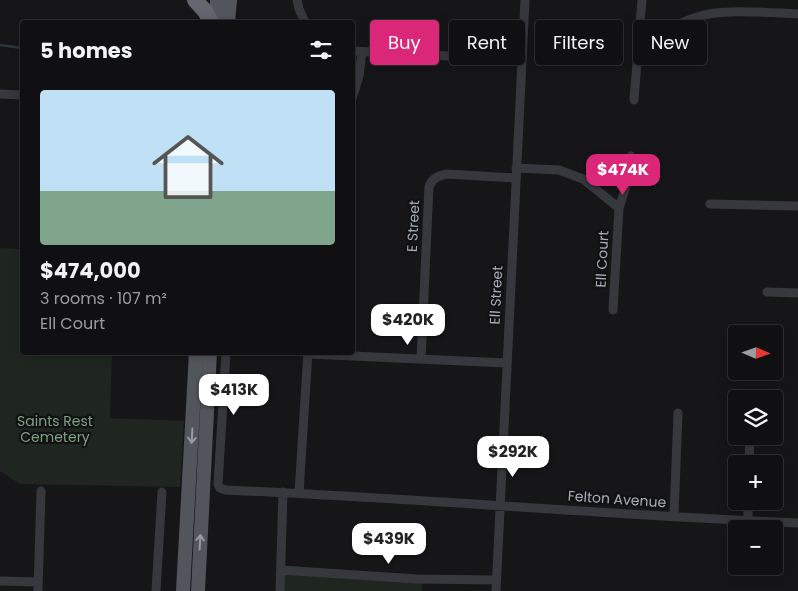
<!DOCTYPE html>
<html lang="en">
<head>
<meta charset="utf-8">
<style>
	:root { --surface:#101012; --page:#19191b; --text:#f1f3f6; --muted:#9c9d9f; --line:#303032; --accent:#db2777 }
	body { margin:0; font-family:Poppins,sans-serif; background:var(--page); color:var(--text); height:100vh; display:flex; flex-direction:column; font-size:19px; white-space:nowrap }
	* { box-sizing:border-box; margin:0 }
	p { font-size:16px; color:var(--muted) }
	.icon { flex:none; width:28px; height:28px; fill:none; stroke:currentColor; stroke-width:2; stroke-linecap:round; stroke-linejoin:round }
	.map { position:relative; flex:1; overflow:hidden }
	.details { position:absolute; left:20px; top:20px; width:335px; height:335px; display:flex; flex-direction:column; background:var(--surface); border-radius:5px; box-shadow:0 2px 12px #0003,0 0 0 1px var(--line) }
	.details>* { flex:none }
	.hud { position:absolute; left:370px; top:20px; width:352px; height:45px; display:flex; gap:10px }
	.needle { width:32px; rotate:92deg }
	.controls { position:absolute; left:728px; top:325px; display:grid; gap:10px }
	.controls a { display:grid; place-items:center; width:55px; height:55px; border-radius:5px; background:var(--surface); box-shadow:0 2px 12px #0003,0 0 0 1px var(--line); font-size:25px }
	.price { position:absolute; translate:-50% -42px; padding:0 11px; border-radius:10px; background:#fff; color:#222; font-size:16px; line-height:32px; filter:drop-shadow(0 1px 2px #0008) }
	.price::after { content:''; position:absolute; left:50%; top:30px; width:15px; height:11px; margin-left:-8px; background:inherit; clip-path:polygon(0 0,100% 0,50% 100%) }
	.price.current { background:var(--accent); color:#fff }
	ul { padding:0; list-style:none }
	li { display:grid; align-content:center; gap:10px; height:265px; padding:0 20px }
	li+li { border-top:1px solid var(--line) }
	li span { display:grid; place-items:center; height:155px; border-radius:5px; color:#555 }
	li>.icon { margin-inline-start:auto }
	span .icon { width:90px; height:90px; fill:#fffc; stroke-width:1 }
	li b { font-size:21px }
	h2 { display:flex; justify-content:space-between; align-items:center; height:60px; padding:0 20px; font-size:21px }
	.pill { padding:0 18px; border-radius:5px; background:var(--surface); box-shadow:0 2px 12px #0003,0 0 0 1px var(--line); font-size:18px; line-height:45px }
	.pill.current { background:var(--accent); color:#fff }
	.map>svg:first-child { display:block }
	.green { fill:#1e261f }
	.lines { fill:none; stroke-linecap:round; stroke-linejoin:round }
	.stream { stroke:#2c353c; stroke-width:2.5 }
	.street { stroke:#37383d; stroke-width:9 }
	.primary { stroke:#53555c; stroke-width:14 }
	.highway { stroke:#63666e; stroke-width:16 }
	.oneway { stroke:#979ba6 }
	.labels { text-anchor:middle; stroke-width:4.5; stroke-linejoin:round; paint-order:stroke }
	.street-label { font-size:14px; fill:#a8adb8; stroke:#111113 }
	.park-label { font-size:14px; fill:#7fa381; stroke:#111113 }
</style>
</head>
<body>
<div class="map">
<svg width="798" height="591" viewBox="0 0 798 591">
	<rect width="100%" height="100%" fill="#161618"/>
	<!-- green -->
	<path class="green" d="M0,248L22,249V352L112,353L110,418L184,421L180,487L20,484L0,471Z
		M285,570L423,579L422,591H284Z"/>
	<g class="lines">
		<!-- stream -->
		<path class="stream" d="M0,45L22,48"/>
		<!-- street -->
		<path class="street" d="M297,0L299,9L305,22
			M639,47C657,36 676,23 697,17C724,8 769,13 798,14
			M352,51L522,60
			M0,94L22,95
			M352,99L359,76L362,52
			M634,100L642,0
			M516,168L559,170L583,179L619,208L613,310
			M710,204L798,206
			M619,208L626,186L631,156
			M767,292L798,293
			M226,352L218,484L220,488L225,490C416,498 607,515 798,523
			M308,354L507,363
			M421,359L429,187C432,178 438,176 447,174L516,178
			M749,464L750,436
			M299,493L308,352
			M674,516L678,413
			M748,521V501
			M281,570L417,579L496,580
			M0,581L38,582
			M38,591L41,491
			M156,591L162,492
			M280,591L283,492
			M496,591L525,0"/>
		<!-- primary -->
		<path class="primary" d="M216,22L217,0
			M228,22L230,0
			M183,591L196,352
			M198,591L210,352"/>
		<!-- highway -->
		<path class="highway" d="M195,0L205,11L211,22"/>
	</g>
	<!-- one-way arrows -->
	<defs><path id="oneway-shaft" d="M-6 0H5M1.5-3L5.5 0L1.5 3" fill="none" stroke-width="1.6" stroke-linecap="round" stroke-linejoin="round" transform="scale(1.25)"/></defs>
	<g class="oneway">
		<use href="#oneway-shaft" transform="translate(192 436) rotate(93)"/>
		<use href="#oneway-shaft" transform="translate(200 542) rotate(-87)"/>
	</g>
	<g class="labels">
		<!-- street labels -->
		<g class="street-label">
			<text transform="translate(413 226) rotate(-87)" y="5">E Street</text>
			<text transform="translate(602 259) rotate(-87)" y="5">Ell Court</text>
			<text transform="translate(496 295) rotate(-87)" y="5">Ell Street</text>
			<text transform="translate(617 499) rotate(4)" y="5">Felton Avenue</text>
		</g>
		<!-- park labels -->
		<g class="park-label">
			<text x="55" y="426">Saints Rest<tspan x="55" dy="16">Cemetery</tspan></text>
		</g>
	</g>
</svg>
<div class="controls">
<a><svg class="needle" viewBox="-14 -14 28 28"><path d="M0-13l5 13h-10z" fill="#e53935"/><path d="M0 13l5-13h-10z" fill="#9c9d9f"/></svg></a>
<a><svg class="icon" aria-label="layers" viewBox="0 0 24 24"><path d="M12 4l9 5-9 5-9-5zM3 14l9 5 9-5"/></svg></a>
<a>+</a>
<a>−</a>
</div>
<b class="price current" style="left:623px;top:196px">$474K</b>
<b class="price" style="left:408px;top:346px">$420K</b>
<b class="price" style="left:234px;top:416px">$413K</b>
<b class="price" style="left:513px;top:478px">$292K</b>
<b class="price" style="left:389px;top:565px">$439K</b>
<div class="hud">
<a class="pill current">Buy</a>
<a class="pill">Rent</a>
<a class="pill">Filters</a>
<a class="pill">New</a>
</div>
<section class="details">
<h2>5 homes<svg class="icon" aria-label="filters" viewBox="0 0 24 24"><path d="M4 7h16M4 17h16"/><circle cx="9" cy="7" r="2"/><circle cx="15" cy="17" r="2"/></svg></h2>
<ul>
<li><span style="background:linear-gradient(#bfe0f5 65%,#7fa58c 0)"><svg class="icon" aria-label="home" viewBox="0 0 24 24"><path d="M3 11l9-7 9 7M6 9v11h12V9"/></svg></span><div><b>$474,000</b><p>3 rooms · 107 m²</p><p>Ell Court</p></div></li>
</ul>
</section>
</div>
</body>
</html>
